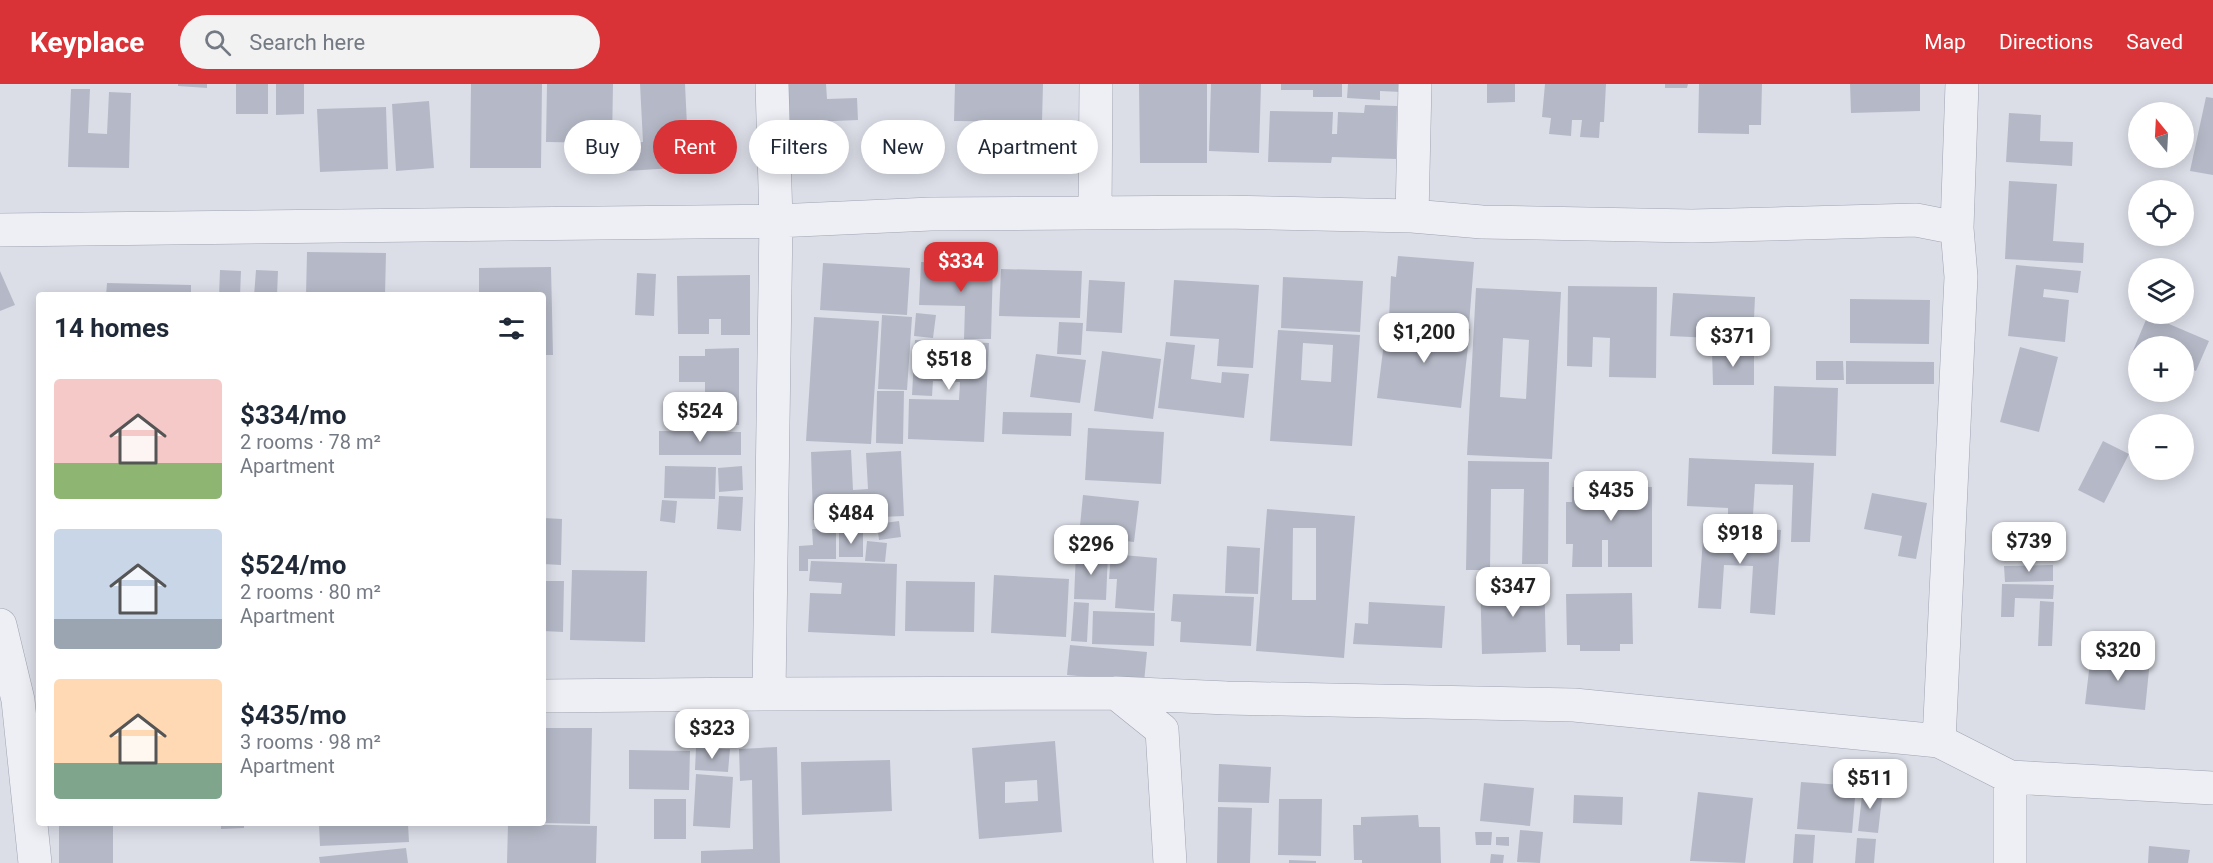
<!DOCTYPE html>
<html lang="en">
<head>
<meta charset="utf-8">
<style>
	:root { --surface:#fff; --page:#f2f2f3; --text:#1f2937; --muted:#747a83; --accent:#d93338 }
	body { margin:0; font-family:Roboto,sans-serif; background:var(--page); color:var(--text); height:100vh; display:flex; flex-direction:column; font-size:22px; white-space:nowrap }
	* { box-sizing:border-box; margin:0 }
	p { font-size:20px; color:var(--muted) }
	.icon { flex:none; width:33px; height:33px; fill:none; stroke:currentColor; stroke-width:2; stroke-linecap:round; stroke-linejoin:round }
	.map { position:relative; flex:1; overflow:hidden }
	.drawer { position:absolute; left:36px; top:208px; width:510px; height:534px; display:flex; flex-direction:column; background:var(--surface); border-radius:6px; box-shadow:0 3px 15px #0003 }
	.drawer>* { flex:none }
	.banner { position:absolute; left:564px; top:36px; width:570px; height:54px; display:flex; gap:12px }
	.needle { width:39px; rotate:342deg }
	.tools { position:absolute; left:2128px; top:18px; display:grid; gap:12px }
	.tools a { display:grid; place-items:center; width:66px; height:66px; border-radius:50%; background:var(--surface); box-shadow:0 3px 15px #0003; font-size:30px }
	.price { position:absolute; translate:-50% -51px; padding:0 14px; border-radius:12px; background:#fff; color:#222; font-size:20px; line-height:39px; filter:drop-shadow(0 2px 3px #0008) }
	.price::after { content:''; position:absolute; left:50%; top:36px; width:18px; height:14px; margin-left:-9px; background:inherit; clip-path:polygon(0 0,100% 0,50% 100%) }
	.price.on { background:var(--accent); color:#fff }
	ul { padding:0; list-style:none }
	li { display:flex; align-items:center; gap:18px; height:150px; padding:0 18px }
	li span { display:grid; place-items:center; flex:none; width:168px; height:120px; border-radius:6px; color:#555 }
	li>.icon { margin-inline-start:auto }
	span .icon { width:72px; height:72px; fill:#fffc; stroke-width:1 }
	li b { font-size:26px }
	h2 { display:flex; justify-content:space-between; align-items:center; height:72px; padding:0 18px; font-size:26px }
	.pill { padding:0 21px; border-radius:27px; background:var(--surface); box-shadow:0 3px 15px #0003; font-size:21px; line-height:54px }
	.pill.on { background:var(--accent); color:#fff }
	header { display:flex; align-items:center; gap:36px; box-sizing:border-box; height:84px; padding:0 30px; background:var(--accent); color:#fff }
	header strong { font-size:28px }
	nav { display:flex; gap:33px; margin-inline-start:auto; font-size:21px }
	.search { width:420px; height:54px; background:var(--page); display:flex; align-items:center; gap:15px; box-sizing:border-box; padding:0 21px; border-radius:33px; color:var(--muted); font-size:22px }
	.map>svg:first-child { display:block }
	.building { fill:#b5b9c7; fill-rule:evenodd }
	.lines { fill:none; stroke-linecap:round; stroke-linejoin:round }
	.street-casing { stroke:#a0a4b1; stroke-width:34 }
	.street { stroke:#eeeff5; stroke-width:33 }
</style>
</head>
<body>
<header>
<strong>Keyplace</strong>
<div class="search"><svg class="icon" aria-label="search" viewBox="0 0 24 24"><circle cx="10" cy="10" r="6"/><path d="M15 15l6 6"/></svg>Search here</div>
<nav><a>Map</a><a>Directions</a><a>Saved</a></nav>
</header>
<div class="map">
<svg width="2213" height="779" viewBox="0 0 2213 779">
	<rect width="100%" height="100%" fill="#dbdee7"/>
	<!-- building -->
	<path class="building" d="M178,0H207V4L178,2Z
		M236,0H268V30H236Z
		M276,0H304V30L276,31Z
		M471,0H542L541,84H470Z
		M547,0H613L612,59L546,58Z
		M640,0H685L689,83L627,87L626,59L643,58Z
		M780,0H826L827,15L857,14L858,36L786,39Z
		M955,0H1043L1042,38L954,37Z
		M1139,0H1207V79H1140Z
		M1211,0H1261L1259,69L1209,67Z
		M1281,0H1342V13H1313V6H1281Z
		M1348,0H1402L1401,8L1380,7V16L1347,14Z
		M1487,0H1515V18L1487,19Z
		M1545,0H1606L1604,38H1600L1599,54L1580,53L1582,36H1572L1571,52L1549,50L1551,34L1542,33Z
		M1665,0H1688L1687,4H1665Z
		M1699,0H1762L1761,41H1749V50L1698,49Z
		M1850,0H1920V27L1851,29Z
		M71,5H90L88,49L107,50L109,8L131,9L129,84L68,83Z
		M2206,13L2213,14V91L2190,87Z
		M429,17L434,84L396,87L392,20Z
		M1365,21L1397,22L1396,75L1332,73L1331,79L1268,78L1270,27L1333,28L1332,50H1337L1338,28L1364,29Z
		M386,23L388,85L320,88L317,25Z
		M2009,29L2041,31L2040,57L2073,58L2072,82L2006,78Z
		M869,54H901V83L868,82Z
		M2009,97L2057,100L2053,157L2084,159L2083,179L2005,175Z
		M307,168L386,169L385,212H306Z
		M1398,172L1474,178L1469,240L1389,235L1391,192L1396,193Z
		M921,178L993,180L991,255H964L965,222L919,221Z
		M823,179L910,184L907,231L820,226Z
		M2016,181L2081,187L2078,209L2044,205L2043,213L2069,216L2065,258L2008,252Z
		M551,183L553,271H543V212H479V184Z
		M1001,185L1082,187L1080,234L999,232Z
		M220,186L241,187L240,212H219Z
		M256,186L278,187L277,212H254Z
		M0,187L15,221L0,227Z
		M637,189L656,190L654,232L635,231Z
		M750,191V251H721V235H709V250H678L677,192Z
		M1283,193L1363,197L1360,248L1281,244Z
		M1089,196L1125,198L1122,249L1086,247Z
		M1174,196L1259,201L1253,284L1217,282L1219,255L1170,252Z
		M107,199L191,201V212H106Z
		M1568,202L1657,203L1656,294L1609,293L1610,254L1593,253L1592,283L1567,282Z
		M1476,204L1561,208L1552,375L1467,371ZM1503,254L1529,256L1526,315L1500,313Z
		M1673,209L1755,213L1753,256L1670,252Z
		M1850,215L1930,216L1929,260L1850,259Z
		M916,229L936,231L933,254L914,252Z
		M882,231L912,233L907,306L878,305Z
		M2148,231L2209,257L2196,287L2184,282V262H2139V271L2132,269Z
		M814,233L879,237L871,360L806,357Z
		M1387,235L1470,245L1461,324L1377,314Z
		M1059,238L1083,239L1081,271L1057,270Z
		M1278,246L1360,251L1352,362L1270,357ZM1303,259L1333,261L1331,298L1301,296Z
		M915,256L989,259L984,358L908,355L909,315L959,316L960,298L933,297L932,312L912,311Z
		M1166,258L1195,261L1191,295L1221,299L1222,288L1249,290L1244,334L1158,324Z
		M2020,263L2058,273L2039,348L2000,338Z
		M739,264V341H678V312H705V298H679V272H705V265Z
		M1754,266V301H1713L1712,267Z
		M1102,267L1161,275L1153,335L1094,327Z
		M1036,270L1086,276L1080,319L1030,313Z
		M1816,277H1843L1844,296H1816Z
		M1846,277L1934,278V300H1846Z
		M1774,302L1838,304L1836,372L1772,370Z
		M877,307H904L903,360L876,359Z
		M1003,328L1072,329L1071,352L1002,350Z
		M1088,344L1164,348L1161,400L1085,396Z
		M659,347L741,348V371H659Z
		M2103,357L2129,370L2104,419L2078,406Z
		M851,366L853,406L868,405L866,369L901,367L904,432L813,436L811,368Z
		M1689,374L1814,379L1810,458H1791L1793,401L1755,400L1753,431H1728V424L1687,422Z
		M1468,377L1549,378L1548,480H1522L1524,405H1491L1490,486H1466Z
		M665,382L716,383L715,415L664,414Z
		M742,382L743,406L719,408L718,384Z
		M1593,388H1638V403H1652V483H1608V456H1602V483H1572L1573,460H1566V418H1572V403H1593Z
		M1872,409L1927,419L1916,475L1898,472L1902,452L1864,445Z
		M1083,411L1139,417L1134,458L1079,452Z
		M719,412L743,413L741,447L717,445Z
		M662,416L677,417L675,439L660,437Z
		M1267,425L1355,432L1344,574L1256,567ZM1293,444H1316V516H1292Z
		M543,434L562,435L561,481L543,480Z
		M899,437L901,453L879,456L877,440Z
		M1704,441L1781,446L1775,531L1750,529L1753,482L1724,481L1721,525L1698,524Z
		M812,445H836V475H808V487H799V462L813,461Z
		M839,449H863V473H839Z
		M867,457L887,459L885,478L865,477Z
		M1227,462L1260,464L1258,510L1225,509Z
		M1076,468L1108,469L1106,516L1074,515Z
		M1111,470L1157,474L1154,527L1115,524L1117,495H1109Z
		M811,477L897,480L895,552L808,548L810,509L841,510L842,499L809,497Z
		M2053,481V497L2005,498L2004,482Z
		M572,486L647,487L645,558L570,556Z
		M1544,489L1546,568L1482,570L1480,491L1498,490L1499,520L1523,519L1522,490Z
		M994,491L1069,495L1066,553L991,549Z
		M543,497H564L563,548L543,547Z
		M906,497L975,498L974,548L905,547Z
		M2002,500L2054,501L2053,515L2015,514L2014,533H2001Z
		M1632,509L1633,560H1620V567H1580V561H1567L1566,510Z
		M1173,510L1254,513L1251,562L1180,558L1181,538L1171,537Z
		M2040,517L2054,518L2052,562H2038Z
		M1074,518L1089,519L1087,558L1071,557Z
		M1369,518L1445,522L1442,564L1353,560L1355,539L1368,540Z
		M1093,527L1155,529L1154,562L1092,560Z
		M1070,561L1147,568L1144,598L1067,591Z
		M2091,570L2150,576L2145,626L2085,620Z
		M543,644H592L590,740L543,739Z
		M1055,657L1062,748L979,755L972,664ZM1037,696L1038,717L1005,719V698Z
		M777,663L780,779H701V767L753,765L752,696L740,697L739,665Z
		M696,664L730,665L728,688L695,686Z
		M629,666L690,667L689,706L629,705Z
		M890,676L892,727L802,731L801,678Z
		M1219,680L1271,683L1269,719L1218,718Z
		M696,690L733,693L730,744L693,742Z
		M1801,698L1856,702L1852,749L1797,745Z
		M1484,699L1534,704L1530,742L1480,737Z
		M1863,703L1883,705L1878,749L1858,747Z
		M1698,708L1753,714L1745,779L1690,777Z
		M1574,711L1623,713L1622,741L1573,739Z
		M654,715H686V755H654Z
		M1279,715H1322L1321,772L1278,771Z
		M1218,723L1252,724L1250,779H1217Z
		M1418,731L1419,743H1440L1441,779H1362V776H1354L1353,741H1361V733Z
		M59,740H113V779H59Z
		M221,740H244V744L221,745Z
		M319,740H408L409,758L320,762Z
		M508,740L597,742L596,779H507Z
		M1520,746L1543,748L1540,779L1517,778Z
		M1475,748H1492L1491,761H1476Z
		M1795,750L1815,751L1813,779H1793Z
		M1496,753H1509V762L1496,761Z
		M1857,754L1876,755L1874,779H1855Z
		M2149,762L2190,766L2188,779H2148Z
		M406,764L408,779H320L319,773Z
		M1491,770L1504,771L1503,779H1490Z
		M1289,776L1316,777V779H1289Z"/>
	<g class="lines">
		<defs>
			<path id="street" d="M1095,128L1096,0
				M1412,132L1415,0
				M0,146L776,137L931,130L1225,128L1412,132L1482,138L1692,142L1916,136L1957,144
				M0,541L18,616L35,779
				M1116,609L1162,646L1170,779
				M769,610L1116,609L1227,614L1574,621L1939,657L2010,693L2213,704
				M543,612L769,610L776,137L772,0
				M1939,657L1961,193L1957,144L1962,0
				M2010,779V693"/>
		</defs>
		<!-- street casing -->
		<use href="#street" class="street-casing"/>
		<!-- street -->
		<use href="#street" class="street"/>
	</g>
</svg>
<div class="tools">
<a><svg class="needle" viewBox="-14 -14 28 28"><path d="M0-13l5 13h-10z" fill="#e53935"/><path d="M0 13l5-13h-10z" fill="#747a83"/></svg></a>
<a><svg class="icon" aria-label="locate" viewBox="0 0 24 24"><circle cx="12" cy="12" r="6"/><path d="M12 2v4M12 18v4M2 12h4M18 12h4"/></svg></a>
<a><svg class="icon" aria-label="layers" viewBox="0 0 24 24"><path d="M12 4l9 5-9 5-9-5zM3 14l9 5 9-5"/></svg></a>
<a>+</a>
<a>−</a>
</div>
<b class="price on" style="left:961px;top:209px">$334</b>
<b class="price" style="left:1424px;top:280px">$1,200</b>
<b class="price" style="left:1733px;top:284px">$371</b>
<b class="price" style="left:949px;top:307px">$518</b>
<b class="price" style="left:700px;top:359px">$524</b>
<b class="price" style="left:1611px;top:438px">$435</b>
<b class="price" style="left:851px;top:461px">$484</b>
<b class="price" style="left:1740px;top:481px">$918</b>
<b class="price" style="left:2029px;top:489px">$739</b>
<b class="price" style="left:1091px;top:492px">$296</b>
<b class="price" style="left:1513px;top:534px">$347</b>
<b class="price" style="left:2118px;top:598px">$320</b>
<b class="price" style="left:712px;top:676px">$323</b>
<b class="price" style="left:1870px;top:726px">$511</b>
<div class="banner">
<a class="pill">Buy</a>
<a class="pill on">Rent</a>
<a class="pill">Filters</a>
<a class="pill">New</a>
<a class="pill">Apartment</a>
</div>
<section class="drawer">
<h2>14 homes<svg class="icon" aria-label="filters" viewBox="0 0 24 24"><path d="M4 7h16M4 17h16"/><circle cx="9" cy="7" r="2"/><circle cx="15" cy="17" r="2"/></svg></h2>
<ul>
<li><span style="background:linear-gradient(#f6c9c9 70%,#8fb573 0)"><svg class="icon" aria-label="home" viewBox="0 0 24 24"><path d="M3 11l9-7 9 7M6 9v11h12V9"/></svg></span><div><b>$334/mo</b><p>2 rooms · 78 m²</p><p>Apartment</p></div></li>
<li><span style="background:linear-gradient(#c9d6e8 75%,#9aa5b1 0)"><svg class="icon" aria-label="home" viewBox="0 0 24 24"><path d="M3 11l9-7 9 7M6 9v11h12V9"/></svg></span><div><b>$524/mo</b><p>2 rooms · 80 m²</p><p>Apartment</p></div></li>
<li><span style="background:linear-gradient(#ffd9b3 70%,#7fa58c 0)"><svg class="icon" aria-label="home" viewBox="0 0 24 24"><path d="M3 11l9-7 9 7M6 9v11h12V9"/></svg></span><div><b>$435/mo</b><p>3 rooms · 98 m²</p><p>Apartment</p></div></li>
</ul>
</section>
</div>
</body>
</html>
